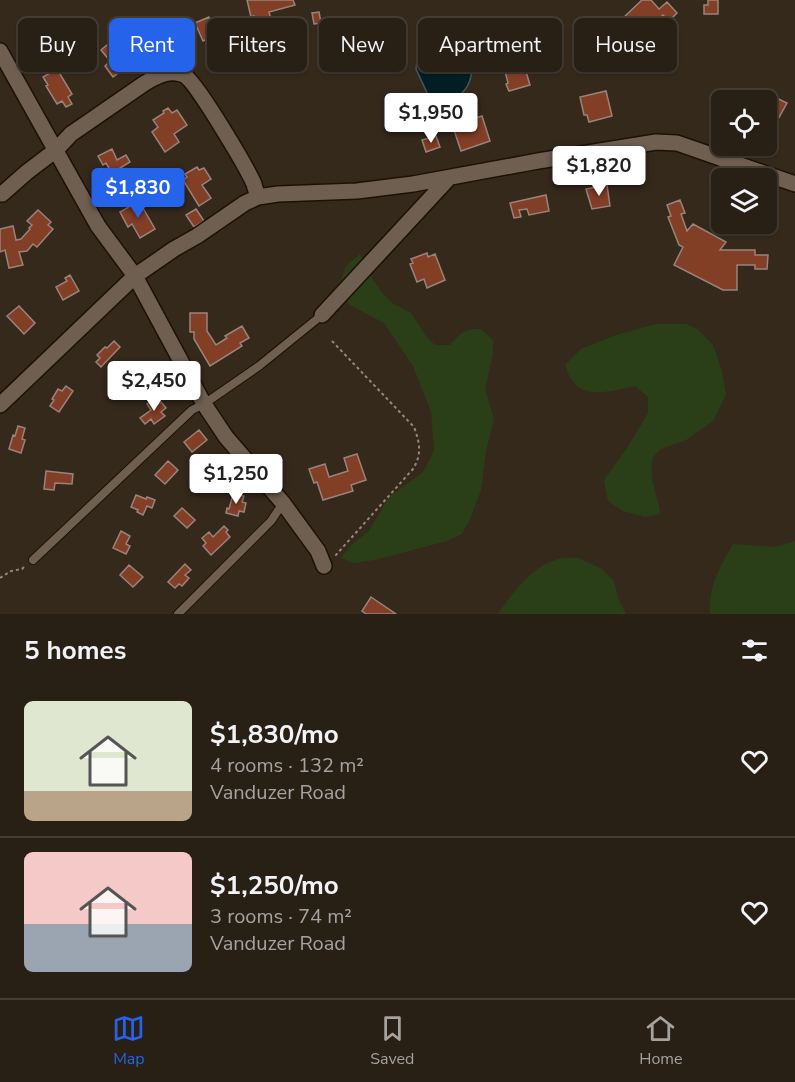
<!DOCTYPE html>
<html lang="en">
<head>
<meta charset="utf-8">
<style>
	:root { --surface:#281f15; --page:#342c22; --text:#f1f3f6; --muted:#a5a2a0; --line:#443d34; --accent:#2563eb }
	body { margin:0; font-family:"Nunito Sans",sans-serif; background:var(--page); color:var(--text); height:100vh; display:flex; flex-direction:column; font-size:22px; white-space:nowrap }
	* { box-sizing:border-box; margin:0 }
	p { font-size:20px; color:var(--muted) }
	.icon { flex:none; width:33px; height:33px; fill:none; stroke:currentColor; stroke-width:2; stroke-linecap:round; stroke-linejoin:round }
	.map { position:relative; height:614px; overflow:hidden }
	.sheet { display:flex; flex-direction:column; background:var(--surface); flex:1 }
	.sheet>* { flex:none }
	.top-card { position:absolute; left:18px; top:18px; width:759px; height:54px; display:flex; gap:12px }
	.controls { position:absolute; left:711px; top:90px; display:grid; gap:12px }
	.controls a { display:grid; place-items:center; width:66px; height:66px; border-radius:9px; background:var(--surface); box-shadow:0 2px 4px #0004,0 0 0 2px var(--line); font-size:30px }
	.price { position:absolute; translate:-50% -51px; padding:0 14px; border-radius:6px; background:#fff; color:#222; font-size:20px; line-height:39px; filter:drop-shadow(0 2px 3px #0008) }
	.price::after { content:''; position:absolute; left:50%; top:36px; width:18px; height:14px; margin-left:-9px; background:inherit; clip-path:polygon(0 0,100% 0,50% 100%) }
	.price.on { background:var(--accent); color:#fff }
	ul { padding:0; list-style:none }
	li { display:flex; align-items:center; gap:18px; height:150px; padding:0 24px }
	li+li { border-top:2px solid var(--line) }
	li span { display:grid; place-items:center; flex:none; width:168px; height:120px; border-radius:9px; color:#555 }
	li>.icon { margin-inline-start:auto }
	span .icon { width:72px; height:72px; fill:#fffc; stroke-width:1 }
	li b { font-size:26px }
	h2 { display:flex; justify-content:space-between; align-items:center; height:72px; padding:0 24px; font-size:26px }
	.chip { padding:0 21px; border-radius:9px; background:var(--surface); box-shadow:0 2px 4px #0004,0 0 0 2px var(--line); font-size:21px; line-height:54px }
	.chip.on { background:var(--accent); color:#fff }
	.menu { display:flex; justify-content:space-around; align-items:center; height:84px; border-top:2px solid var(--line); background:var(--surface); font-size:16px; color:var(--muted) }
	.menu a { display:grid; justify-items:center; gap:3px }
	.menu .on { color:var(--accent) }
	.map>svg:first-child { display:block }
	.green { fill:#2a3f18 }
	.water { fill:#001f25; stroke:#45595a; stroke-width:1.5 }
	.building { fill:#833e26; stroke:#99837c; stroke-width:1.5 }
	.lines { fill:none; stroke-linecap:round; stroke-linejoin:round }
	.service-casing { stroke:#1d1105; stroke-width:10 }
	.minor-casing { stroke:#1d1105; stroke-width:18 }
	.path { stroke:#93897e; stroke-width:2; stroke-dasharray:3 3; stroke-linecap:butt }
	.service { stroke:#6e5f51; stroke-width:8 }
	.minor { stroke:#6e5f51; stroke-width:15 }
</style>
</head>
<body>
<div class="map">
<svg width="795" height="614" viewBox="0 0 795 614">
	<rect width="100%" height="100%" fill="#35291c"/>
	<!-- green -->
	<path class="green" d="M360,254L368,272L380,290L392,303L411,313L426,336L435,345H450C461,333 464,328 481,329L493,340V353L485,389L494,419L486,451L481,490L470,519L462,534L447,541L375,560L353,563L341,558L352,544L368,532L389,497L423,472L434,451L431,412L413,366L384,323L350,305L342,296L339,286L346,266Z
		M656,324H686L697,329L713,345L722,371L726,395L713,421L686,440L661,449L653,457C652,463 651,468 652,473C652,487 659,499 660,514L645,517L623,511L609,502L607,497L604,480L627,448L648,413V397L635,386C614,390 585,401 571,379C568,375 567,369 565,365L581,349L616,335Z
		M795,541V614H710C708,587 720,567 733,544L775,547Z
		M562,558H578L602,569L614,581L618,598L626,614H498C510,596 525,576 544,565C549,562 556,560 562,558Z"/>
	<!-- water -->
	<path class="water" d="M442,30C447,32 456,32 460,35C465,38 468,46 470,51C478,81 462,109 429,97L416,69L418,51L420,46L430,35Z"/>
	<!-- building -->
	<path class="building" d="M247,0H293L295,5L269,12L274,32L259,36L254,16L251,17Z
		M642,0H651L659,9L667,2L677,13L669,21L663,15L654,23L658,27L648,36L640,27L635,31L624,17Z
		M708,0H718V14H704V5H708Z
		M319,12L321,23L314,24L312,13Z
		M209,17L217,34L203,41L195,23Z
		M123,35L140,56L113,77L105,66L110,61L101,50L113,40L114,42Z
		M522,58L530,85L509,91L506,84L508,83L503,63Z
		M57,69L72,94L68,97L72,104L66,107L62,101L57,104L46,86L48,85L43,77Z
		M606,91L612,116L589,122L587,115H584L580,97Z
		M762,91L787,103L777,121L766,116V100H757Z
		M168,108L172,113L177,110L187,125L174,134L179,142L165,152L152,132L158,127L153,120L164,113L163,111Z
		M482,116L490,141L461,151L454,130L456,129L455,125Z
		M436,136L440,147L426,152L422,140Z
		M112,149L117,160L126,155L130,162L120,168L128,182L113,190L103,172L109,168L106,163L103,165L98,156Z
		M197,167L199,170L204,168L211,179L202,185L211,198L199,206L183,180L187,177L185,174Z
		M607,185L610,206L592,209L586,189Z
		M546,195L549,211L529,215L527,209L519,210L521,217L514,218L510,203Z
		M680,200L685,213L681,214L687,231L693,224L726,242L720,250H755V255H768L767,269H755V265H737V290H723L674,265L683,247L679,245L668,217L671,216L667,205Z
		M139,201L155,229L140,238L132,224L128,227L120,212Z
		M196,209L204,221L194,227L186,215Z
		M38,210L51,222L48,225L53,229L37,247L33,244L27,251L19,252L23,265L9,268L5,250L0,252V229L13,226L16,240L21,239L30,229L29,228L32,225L27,221Z
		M427,253L428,257L435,254L445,280L427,288L424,279L417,282L410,264L413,263L411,259Z
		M70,275L79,291L63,300L56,287L67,281L65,278Z
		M19,306L35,323L24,334L7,316Z
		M190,313H207V331L216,345L227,338L225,336L242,326L249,338L240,343L242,346L210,366L194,339V332H190Z
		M114,341L120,347L101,367L96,362L100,358L97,355L105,347L107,348Z
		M66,386L73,391L59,412L50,406L54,400L52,399L58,389L62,391Z
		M154,399L158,404L161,402L166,408L161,412L165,416L154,424L151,419L145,424L140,418L151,410L147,404Z
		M18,426L25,428L22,439L25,440L21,453L9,449L13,435L15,436Z
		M199,430L207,440L192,452L184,442Z
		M357,454L366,480L351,485L353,491L323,500L317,482L314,483L309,469L325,464L329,477L348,471L344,458Z
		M220,457L233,469L224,478L211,467Z
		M168,461L178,470L165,484L155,475Z
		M46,471L73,474L72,484L55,483L54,490L44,489Z
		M233,494L244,496L242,502L246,503L244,512L239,511L238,516L226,513L227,508L229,509Z
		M136,495L146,499L147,497L155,500L152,508L147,506L143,515L137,512L138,510L131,507Z
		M182,508L195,520L187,528L174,516Z
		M224,526L228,530L226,532L230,537L211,555L203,546L206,543L202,538L209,532L213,537Z
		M121,531L130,536L126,544L130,546L126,554L113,548Z
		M185,564L191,570L185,575L189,578L182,586L179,584L175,588L168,582Z
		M129,565L143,577L133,587L120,575Z
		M371,597L396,614H366L362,611Z"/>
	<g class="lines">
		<defs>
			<path id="service" d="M33,560L192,410L204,404L259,366L322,315
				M178,614L271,521L283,503"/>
			<path id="minor" d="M0,51L98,226L135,276L204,404L226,437L283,503L318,551L324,566
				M2,194L27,172L56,150L71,134L145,83C157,76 170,69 184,75C196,81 247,168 254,184C255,189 257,193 258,197L278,194L357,191L413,184L538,161L656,142L677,143L795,184
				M322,315L449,178
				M0,405L135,276L174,249L197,236L245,203L258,197"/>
		</defs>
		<!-- service casing -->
		<use href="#service" class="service-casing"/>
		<!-- minor casing -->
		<use href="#minor" class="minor-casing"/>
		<!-- path -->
		<path class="path" d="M332,341L414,427C420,443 422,454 413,469L335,556
			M0,578L11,571L22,569L24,567"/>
		<!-- service -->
		<use href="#service" class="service"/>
		<!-- minor -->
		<use href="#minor" class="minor"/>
	</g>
</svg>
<div class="controls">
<a><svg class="icon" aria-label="locate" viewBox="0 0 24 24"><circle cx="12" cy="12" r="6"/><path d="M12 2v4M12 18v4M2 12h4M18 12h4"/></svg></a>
<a><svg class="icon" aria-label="layers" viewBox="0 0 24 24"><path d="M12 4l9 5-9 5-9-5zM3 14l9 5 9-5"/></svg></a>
</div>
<b class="price" style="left:431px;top:144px">$1,950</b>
<b class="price" style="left:599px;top:197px">$1,820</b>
<b class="price on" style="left:138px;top:219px">$1,830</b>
<b class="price" style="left:154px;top:412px">$2,450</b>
<b class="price" style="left:236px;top:505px">$1,250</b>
<div class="top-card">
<a class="chip">Buy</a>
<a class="chip on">Rent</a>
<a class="chip">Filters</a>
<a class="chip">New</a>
<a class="chip">Apartment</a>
<a class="chip">House</a>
</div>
</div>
<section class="sheet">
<h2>5 homes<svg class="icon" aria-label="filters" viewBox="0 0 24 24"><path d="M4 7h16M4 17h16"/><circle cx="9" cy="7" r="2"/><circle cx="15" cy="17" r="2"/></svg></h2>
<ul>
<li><span style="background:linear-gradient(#dfe7d0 75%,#b9a48a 0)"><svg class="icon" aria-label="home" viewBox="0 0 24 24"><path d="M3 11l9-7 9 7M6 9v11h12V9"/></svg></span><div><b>$1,830/mo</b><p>4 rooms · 132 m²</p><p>Vanduzer Road</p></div><svg class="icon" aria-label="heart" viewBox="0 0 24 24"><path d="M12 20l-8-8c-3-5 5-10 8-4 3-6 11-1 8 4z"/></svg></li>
<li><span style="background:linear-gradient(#f6c9c9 60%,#9aa5b1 0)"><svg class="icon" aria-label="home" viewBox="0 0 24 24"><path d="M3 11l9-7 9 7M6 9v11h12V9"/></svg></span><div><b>$1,250/mo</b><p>3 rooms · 74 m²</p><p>Vanduzer Road</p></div><svg class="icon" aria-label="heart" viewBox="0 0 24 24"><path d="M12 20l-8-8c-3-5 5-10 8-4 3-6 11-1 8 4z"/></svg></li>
</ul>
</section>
<nav class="menu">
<a class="on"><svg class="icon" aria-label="map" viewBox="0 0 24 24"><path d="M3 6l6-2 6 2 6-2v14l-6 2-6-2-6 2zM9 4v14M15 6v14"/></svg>Map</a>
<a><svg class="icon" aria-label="saved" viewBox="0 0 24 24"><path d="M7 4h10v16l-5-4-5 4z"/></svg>Saved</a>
<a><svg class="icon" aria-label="home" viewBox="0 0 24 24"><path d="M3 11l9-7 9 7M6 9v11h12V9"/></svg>Home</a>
</nav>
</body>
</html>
